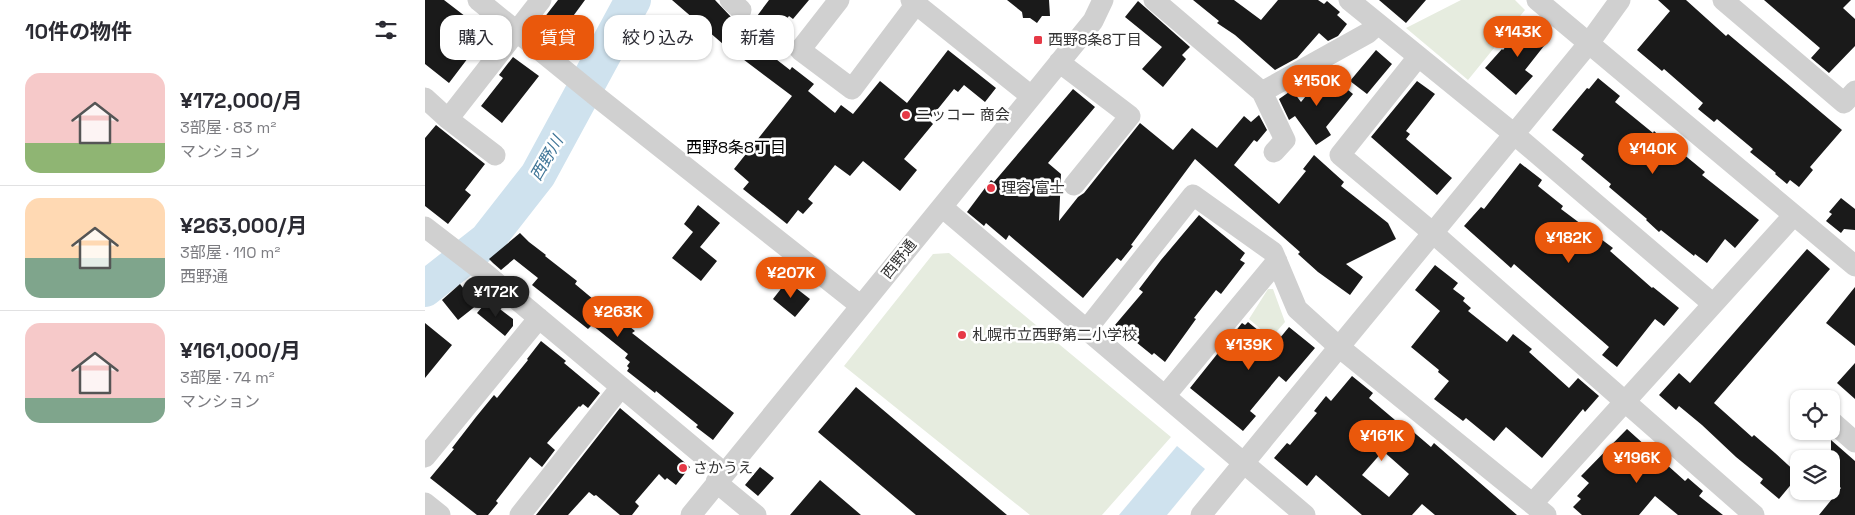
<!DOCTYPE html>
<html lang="ja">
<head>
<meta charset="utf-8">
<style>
	:root { --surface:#fff; --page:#f2f2f3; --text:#2b2b33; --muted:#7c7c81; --line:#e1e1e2; --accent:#ea580c }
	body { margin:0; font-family:"Space Grotesk","Noto Sans JP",sans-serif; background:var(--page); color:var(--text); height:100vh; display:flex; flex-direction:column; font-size:19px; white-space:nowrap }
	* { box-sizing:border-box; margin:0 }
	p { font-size:16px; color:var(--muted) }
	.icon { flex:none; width:28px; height:28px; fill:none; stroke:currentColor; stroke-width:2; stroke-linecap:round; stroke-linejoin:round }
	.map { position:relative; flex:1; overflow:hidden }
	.drawer { display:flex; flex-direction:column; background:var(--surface); width:425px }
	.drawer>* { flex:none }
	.hud { position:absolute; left:15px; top:15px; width:475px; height:45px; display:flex; gap:10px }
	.fabs { position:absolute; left:1365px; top:390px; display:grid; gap:10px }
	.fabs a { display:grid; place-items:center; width:50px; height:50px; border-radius:10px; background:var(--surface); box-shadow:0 1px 4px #0004; font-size:25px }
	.price { position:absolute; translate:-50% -42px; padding:0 11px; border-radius:18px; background:var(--accent); color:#fff; font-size:16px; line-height:32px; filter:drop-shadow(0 1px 2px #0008) }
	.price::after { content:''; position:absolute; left:50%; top:30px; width:15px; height:11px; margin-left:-8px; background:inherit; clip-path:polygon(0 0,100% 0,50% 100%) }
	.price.active { background:#222; color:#fff }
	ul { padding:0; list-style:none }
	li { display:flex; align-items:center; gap:15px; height:125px; padding:0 25px }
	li+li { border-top:1px solid var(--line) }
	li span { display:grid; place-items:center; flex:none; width:140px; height:100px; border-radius:15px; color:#555 }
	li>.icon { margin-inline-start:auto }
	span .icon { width:60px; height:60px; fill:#fffc; stroke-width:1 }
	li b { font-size:21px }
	h2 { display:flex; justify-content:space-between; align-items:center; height:60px; padding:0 25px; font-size:21px }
	.chip { padding:0 18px; border-radius:15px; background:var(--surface); box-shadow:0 1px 4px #0004; font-size:18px; line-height:45px }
	.chip.active { background:var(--accent); color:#fff }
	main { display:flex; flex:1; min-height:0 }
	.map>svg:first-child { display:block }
	.green { fill:#e6ecdf }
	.water { fill:#cfe2ee }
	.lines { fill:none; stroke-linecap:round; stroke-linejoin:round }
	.river { stroke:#cfe2ee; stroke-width:36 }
	.building { fill:#1a1a1a; fill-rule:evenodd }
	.minor { stroke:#d0d0d0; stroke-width:21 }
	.poi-dot { fill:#e63946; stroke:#fff; stroke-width:2 }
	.labels { text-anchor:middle; stroke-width:5; stroke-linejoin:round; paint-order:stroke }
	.poi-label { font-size:15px; fill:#333; stroke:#fff; text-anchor:start }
	.street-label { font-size:15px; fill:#333; stroke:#fff }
	.neighbourhood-label { font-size:16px; fill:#000; stroke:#fff }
	.water-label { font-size:16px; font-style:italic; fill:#3f7597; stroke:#fff }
</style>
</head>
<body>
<main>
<section class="drawer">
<h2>10件の物件<svg class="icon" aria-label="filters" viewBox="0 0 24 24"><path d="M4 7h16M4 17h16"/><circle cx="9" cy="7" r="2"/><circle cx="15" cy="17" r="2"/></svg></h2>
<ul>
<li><span style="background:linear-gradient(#f6c9c9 70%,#8fb573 0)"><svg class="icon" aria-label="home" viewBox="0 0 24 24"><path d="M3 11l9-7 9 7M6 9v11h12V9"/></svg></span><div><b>¥172,000/月</b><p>3部屋 · 83 m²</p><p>マンション</p></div></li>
<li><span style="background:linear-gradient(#ffd9b3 60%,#7fa58c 0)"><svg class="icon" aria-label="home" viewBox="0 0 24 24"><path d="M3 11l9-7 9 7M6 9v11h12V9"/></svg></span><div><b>¥263,000/月</b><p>3部屋 · 110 m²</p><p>西野通</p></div></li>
<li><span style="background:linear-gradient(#f6c9c9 75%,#7fa58c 0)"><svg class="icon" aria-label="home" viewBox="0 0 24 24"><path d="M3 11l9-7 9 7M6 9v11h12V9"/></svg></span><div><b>¥161,000/月</b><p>3部屋 · 74 m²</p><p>マンション</p></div></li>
</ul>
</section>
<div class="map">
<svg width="1430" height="515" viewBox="0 0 1430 515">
	<rect width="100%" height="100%" fill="#fff"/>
	<!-- green -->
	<path class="green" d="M1036,0H1090L1100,10L1043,80L981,28Z
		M524,253L746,437L677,515H605L419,366L508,254Z
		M843,289H848L860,322L846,338L824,319Z"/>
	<!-- water -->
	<path class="water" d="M752,446L780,469L742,515H694Z"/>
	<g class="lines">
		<!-- river -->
		<path class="river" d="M0,289L62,240L113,175L208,0"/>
	</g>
	<!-- building -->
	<path class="building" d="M0,0H19L62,33L24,83L0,64Z
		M133,0H160L132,38L119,28L121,27L115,23Z
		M247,0H290L308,19L316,22L323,28L344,0H384L368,19L364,16L338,49L365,70L367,67L389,84L383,91L410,113L416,105L428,114L455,81L482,103L523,50L571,88L560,102L539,85L533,92L529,89L504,120L508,124L479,159L492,170L475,191L438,161L425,176L410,165L383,199L388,203L378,214L373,210L362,224L318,189L324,182L309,169L367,96L298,44Z
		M582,0H624L625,16H617L612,23L605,18H598L597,12Z
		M768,0H809L836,20L853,0H893L899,4L902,1L915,12L912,15L922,24L913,36L903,41L894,33L872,58L850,70L810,35L792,23L794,21Z
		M954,0H1001L981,23Z
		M1233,0H1261L1301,36L1303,34L1417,130L1385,167L1388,170L1374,187L1365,180L1362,184L1350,174L1351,173L1325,152L1328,149L1292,119L1289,122L1273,109L1278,103L1239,69L1237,71L1212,50L1245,11Z
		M1339,0H1426L1418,8L1430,19V46L1404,73L1386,58L1395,48Z
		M713,1L765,47L757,55L761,59L738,87L717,69L737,47L700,17Z
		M1107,21L1126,37L1100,70L1108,76L1091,95L1060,68L1077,49L1078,50L1093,31L1097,34Z
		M951,50L967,64L942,94L925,81Z
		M88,57L114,76L77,123L56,106L78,78L74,75Z
		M901,72L928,94L901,127L906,135L891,145L870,116L864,120L854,99L867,90L876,102Z
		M1173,78L1195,96L1190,102L1228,133L1229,131L1255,155L1257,153L1280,172L1277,175L1334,220L1310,248L1300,239L1282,263L1270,254L1269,256L1236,230L1234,232L1221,220L1222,219L1184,187L1186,184L1156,159L1159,155L1127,130L1162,88L1164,89Z
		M992,81L1010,94L981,131L985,134L981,139L1027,178L1012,195L946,137Z
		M648,89L670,107L623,163L636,174L634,221L653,197L659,193L715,123L748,150L767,128L792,148L819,116L826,122L834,115L842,130L832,142L829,140L809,165L854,204L881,171L878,169L889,155L919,182L916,186L963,223L971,239L921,264L938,277L925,295L893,272L873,254L875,252L770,159L706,245L708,246L696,261L692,258L658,298L584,235L581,240L561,223L559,226L542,212L566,180L569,182Z
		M11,125L60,164L40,190L46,195L23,224L0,206V138Z
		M1095,163L1117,180L1113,186L1138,206L1136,209L1188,248L1185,251L1227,288L1228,287L1254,308L1239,326L1230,319L1192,367L1177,355L1184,347L1089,264L1086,268L1039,226L1056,207L1059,209Z
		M1416,198L1430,209V230L1419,229L1416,233L1401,221L1407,214L1404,212Z
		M273,205L295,223L275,247L292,261L276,281L247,258L268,232L259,224Z
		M774,215L820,253L815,260L820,263L796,294L791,290L769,318L771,319L740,362L729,353L727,355L690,325L718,292L714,289L736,260Z
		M95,233L104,242L121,255L120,256L152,281L150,284L186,314L187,312L210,331L207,333L309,413L288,440L271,427L273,425L231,391L230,393L202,371L204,368L202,366L205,362L200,358L203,354L167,325L163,329L107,285L113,278L89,259L76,270L68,263L64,259Z
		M1382,249L1405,269L1289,403L1327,437L1329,435L1350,453L1374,475L1354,499L1335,483L1338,479L1311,457L1277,425L1254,406L1251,410L1234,395L1254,373L1265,383Z
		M1010,265L1033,283L1028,289L1040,298L1038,301L1046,308L1043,311L1082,342L1088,334L1107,349L1104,352L1144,388L1153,378L1174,396L1160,412L1158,409L1117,458L1081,427L1069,441L1041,418L1038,421L1009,399L1024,381L1013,372L1014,370L986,347L1015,311L990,290Z
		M362,281L385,299L370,317L348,299Z
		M35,284L52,305L33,320L17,300Z
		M1430,287V346L1401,323Z
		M63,300L88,319V326L80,336L52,313Z
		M823,322L850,344L864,327L890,348L861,382L854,376L825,411L831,416L818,431L765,388L817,323L820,325Z
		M0,323L27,345L0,378Z
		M116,341L141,361L139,363L175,393L163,408L158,404L155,407L154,406L122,443L130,450L117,467L105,457L71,501L73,503L63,515H52L5,478L29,449L27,448L51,417L69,395L72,398L103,360L102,359Z
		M1430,363V399L1412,383Z
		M927,376L948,393L944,398L983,431L985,429L1006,447L1009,443L1092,515H1010L997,504L987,515H937L891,475L882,486L849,458L862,443L865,445L892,413L889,411L901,396L906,401ZM958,451L984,474L964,497L937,475Z
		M431,387L582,515H491L393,432Z
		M195,408L265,467L251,485L242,478L240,480L234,474L210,502L214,506L207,515H195L171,495L169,496L164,492L143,515H111Z
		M1202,429L1260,481L1263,478L1278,491L1274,496L1298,515H1253L1230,496L1214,515H1157L1148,507L1156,499L1152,496L1164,483L1156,476Z
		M1406,440L1430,461V515H1394L1416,488L1406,479Z
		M335,467L349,478L333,496L320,485Z
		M395,480L436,515H365Z"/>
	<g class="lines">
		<!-- minor -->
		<path class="minor" d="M53,0L176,100L436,306
			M305,0L316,10
			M414,0L375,50L427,89L491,4
			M486,0L606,96
			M729,0L837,92L943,33L953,24
			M924,0L1089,134L1288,304
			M1112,0L1430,266
			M1298,0L1419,103L1430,91
			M993,57L915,155L1008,233L1329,515
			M634,62L705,116L649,185
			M837,92L860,140L849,152
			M0,98L23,119L70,155
			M23,119L116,0
			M517,207L880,515
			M0,227L61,274L299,473
			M662,329L768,195L848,252L872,309L914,347L1121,515
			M740,396L852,261
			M1406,421L1430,442
			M0,457L114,318
			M291,482L331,515
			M0,503L15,515
			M1108,503L1369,215
			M95,515L196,387
			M266,515L668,21L678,0
			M776,515L1164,43L1195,0"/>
	</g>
	<!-- markers -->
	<g class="poi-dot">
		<rect x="608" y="35" width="10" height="10" rx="2.5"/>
		<circle cx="481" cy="115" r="5"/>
		<circle cx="566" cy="188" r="5"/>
		<circle cx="537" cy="335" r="5"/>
		<circle cx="258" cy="468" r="5"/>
	</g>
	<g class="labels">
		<!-- poi labels -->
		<g class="poi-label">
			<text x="623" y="45">西野8条8丁目</text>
			<text x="491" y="120">ニッコー 商会</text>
			<text x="576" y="193">理容 富士</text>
			<text x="547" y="340">札幌市立西野第二小学校</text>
			<text x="268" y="473">さかうえ</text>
		</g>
		<!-- street labels -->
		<g class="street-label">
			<text transform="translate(474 259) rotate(-51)" y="5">西野通</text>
		</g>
		<!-- neighbourhood labels -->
		<g class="neighbourhood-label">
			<text x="311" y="153">西野8条8丁目</text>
		</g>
		<!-- water labels -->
		<g class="water-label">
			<text transform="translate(121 158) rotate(-60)" y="6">西野川</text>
		</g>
	</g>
</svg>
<div class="fabs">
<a><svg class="icon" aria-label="locate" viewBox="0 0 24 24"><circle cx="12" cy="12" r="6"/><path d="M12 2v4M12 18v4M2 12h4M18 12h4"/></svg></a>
<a><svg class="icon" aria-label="layers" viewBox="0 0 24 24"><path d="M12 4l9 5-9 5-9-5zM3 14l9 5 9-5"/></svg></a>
</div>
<b class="price" style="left:1093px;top:58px">¥143K</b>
<b class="price" style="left:892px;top:107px">¥150K</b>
<b class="price" style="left:1228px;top:175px">¥140K</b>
<b class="price" style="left:1144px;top:264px">¥182K</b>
<b class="price" style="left:366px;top:299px">¥207K</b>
<b class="price active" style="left:71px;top:318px">¥172K</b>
<b class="price" style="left:193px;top:338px">¥263K</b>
<b class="price" style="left:824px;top:371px">¥139K</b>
<b class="price" style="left:957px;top:462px">¥161K</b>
<b class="price" style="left:1212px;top:484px">¥196K</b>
<div class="hud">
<a class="chip">購入</a>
<a class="chip active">賃貸</a>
<a class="chip">絞り込み</a>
<a class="chip">新着</a>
</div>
</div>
</main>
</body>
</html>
